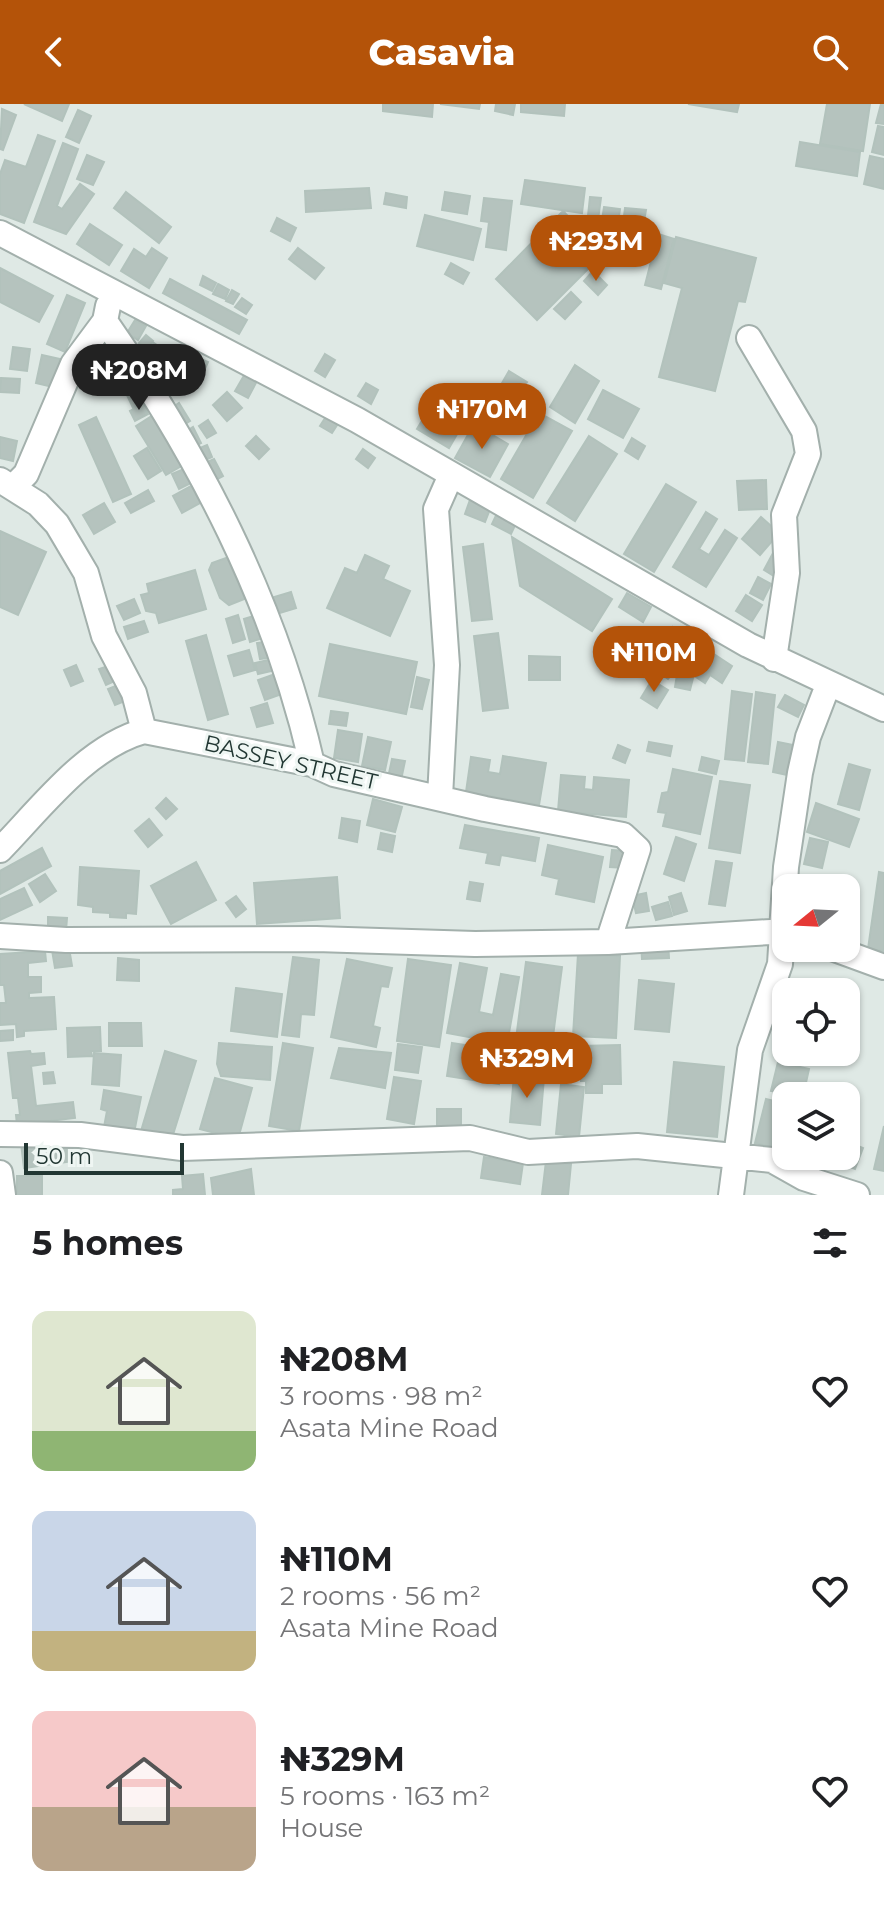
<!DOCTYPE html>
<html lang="en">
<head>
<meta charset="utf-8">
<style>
	:root { --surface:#fff; --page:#f6f6f6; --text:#202124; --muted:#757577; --accent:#b45309 }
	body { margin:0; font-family:Montserrat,sans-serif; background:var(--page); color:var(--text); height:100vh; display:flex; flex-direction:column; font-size:30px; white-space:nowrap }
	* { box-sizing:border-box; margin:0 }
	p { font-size:26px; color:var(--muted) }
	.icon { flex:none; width:44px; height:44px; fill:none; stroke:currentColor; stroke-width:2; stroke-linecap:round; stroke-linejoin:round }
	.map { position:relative; height:1091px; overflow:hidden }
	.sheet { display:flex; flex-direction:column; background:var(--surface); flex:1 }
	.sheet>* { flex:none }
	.needle { width:52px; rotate:252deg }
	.buttons { position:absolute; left:772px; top:770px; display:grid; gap:16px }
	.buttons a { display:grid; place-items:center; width:88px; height:88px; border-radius:16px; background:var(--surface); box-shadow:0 2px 6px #0004; font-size:40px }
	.scale { position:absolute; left:24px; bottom:20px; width:160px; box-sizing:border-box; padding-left:8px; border:4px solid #223733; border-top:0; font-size:22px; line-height:28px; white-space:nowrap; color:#223733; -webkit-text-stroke:6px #eff6f3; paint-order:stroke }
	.price { position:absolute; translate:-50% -68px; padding:0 18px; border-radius:28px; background:var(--accent); color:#fff; font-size:26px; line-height:52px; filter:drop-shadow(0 2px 4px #0008) }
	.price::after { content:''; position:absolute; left:50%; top:48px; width:24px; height:18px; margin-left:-12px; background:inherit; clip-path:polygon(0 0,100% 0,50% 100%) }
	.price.current { background:#222; color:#fff }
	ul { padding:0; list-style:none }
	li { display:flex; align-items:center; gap:24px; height:200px; padding:0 32px }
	li span { display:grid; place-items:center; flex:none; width:224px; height:160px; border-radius:16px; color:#555 }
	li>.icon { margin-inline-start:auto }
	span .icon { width:96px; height:96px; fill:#fffc; stroke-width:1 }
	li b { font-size:34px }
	h2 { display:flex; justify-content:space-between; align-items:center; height:96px; padding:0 32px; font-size:34px }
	header { display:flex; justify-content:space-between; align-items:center; height:104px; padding:0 32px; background:var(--accent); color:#fff; font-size:36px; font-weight:800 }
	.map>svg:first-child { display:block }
	.building { fill:#b5c3be; stroke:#b2c2bc; stroke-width:2 }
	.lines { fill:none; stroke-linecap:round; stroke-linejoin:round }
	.minor-casing { stroke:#a3b0ac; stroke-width:28 }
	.minor { stroke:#fff; stroke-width:24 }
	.labels { text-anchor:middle; stroke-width:6; stroke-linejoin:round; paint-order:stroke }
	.street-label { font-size:22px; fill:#223733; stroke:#eff6f3 }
</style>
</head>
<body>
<header><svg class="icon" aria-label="back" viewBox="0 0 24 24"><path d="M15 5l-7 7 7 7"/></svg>Casavia<svg class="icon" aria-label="search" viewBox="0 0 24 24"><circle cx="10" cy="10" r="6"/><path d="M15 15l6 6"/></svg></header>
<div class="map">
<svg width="884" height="1091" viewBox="0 0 884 1091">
	<rect width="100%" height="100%" fill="#dfe9e5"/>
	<!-- building -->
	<path class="building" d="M24,0H69L62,17Z
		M383,0H433L432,13L383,7Z
		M440,0H480L479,5Z
		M496,0H515L513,11L495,7Z
		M521,0H565L564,12L521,8Z
		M688,0H739L737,8Z
		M827,0H870L863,47L820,40Z
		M881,0H884V20L876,19Z
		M2,5L16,11L3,46L0,45Z
		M78,6L91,12L79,39L66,33Z
		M878,22L884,23V51L872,48Z
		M38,31L55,37L24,119L0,110V70L5,56L26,63Z
		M800,38L860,48L857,72L796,62Z
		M63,39L78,45L57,102L62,105L80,80L94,90L66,130L34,118Z
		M87,51L104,58L93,81L77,75Z
		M870,52L884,55V85L864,80Z
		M525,76L585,84L582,109L521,100Z
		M369,84L371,104L306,108L305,87Z
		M126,88L171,123L159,139L114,104Z
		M445,88L470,92L467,110L442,106Z
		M386,89L407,93L406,104L384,100Z
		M590,93L601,94L597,123L587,121Z
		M484,94L512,97L506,146L486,143L489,118L481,117Z
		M604,103L620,105L617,125L601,123Z
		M625,104L646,106L643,123L623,120Z
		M563,107L604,149L537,216L496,175Z
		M425,111L481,125L473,156L417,142Z
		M277,114L296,124L290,137L271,127Z
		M90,120L122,141L109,161L77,140Z
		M658,130L674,135L661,185L645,181Z
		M676,133L756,154L745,198L738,197L715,287L659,273L682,184L664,179Z
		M152,144L167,154L149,184L121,167L134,145L146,153Z
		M298,144L324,164L315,175L289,155Z
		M451,159L469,169L463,180L445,170Z
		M0,164L53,192L39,218L0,198Z
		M593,167L607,181L598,191L584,177Z
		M203,172L216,179L212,187L200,181Z
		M170,175L247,216L239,230L163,189Z
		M218,180L229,186L225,195L213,190Z
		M232,186L239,190L233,200L226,197Z
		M571,188L581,198L565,215L554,205Z
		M67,191L85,199L65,248L47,240Z
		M242,194L252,201L246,210L235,203Z
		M135,216L146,222L138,236L127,229Z
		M146,231L153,237L147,245L139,239Z
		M154,239L163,245L156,256L147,250Z
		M13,243L30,245L27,267L10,265Z
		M175,247L184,251L177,265L168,261Z
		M112,250L123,269L110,277L99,258Z
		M325,250L335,256L325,273L315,267Z
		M42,251L60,255L53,283L36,279Z
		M196,253L208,258L204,267L192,262Z
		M166,259L175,267L166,279L157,271Z
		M575,261L599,277L575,319L550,303Z
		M181,266L194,277L187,286L174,274Z
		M509,267L527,278L516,296L498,286Z
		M246,268L258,275L248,294L235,287Z
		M1,274L20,275L19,289L0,288Z
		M366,279L378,286L371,300L358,292Z
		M143,281L150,296L133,304L126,289Z
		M529,282L540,289L532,304L521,298Z
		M603,286L639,305L623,334L588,315Z
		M227,288L242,304L227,317L213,301Z
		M437,292L468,311L449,344L417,325Z
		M179,299L190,317L180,323L170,305Z
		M143,300L148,310L135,317L130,307Z
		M539,309L572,327L533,394L501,375Z
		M155,310L185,360L166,371L136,322Z
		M327,311L339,318L332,329L320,322Z
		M96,313L131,390L113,398L79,321Z
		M208,316L216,329L207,334L199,322Z
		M474,320L508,340L490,373L455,354Z
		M193,323L201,339L193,343L185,328Z
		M256,332L269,345L259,355L246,342Z
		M589,332L617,350L575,417L547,399Z
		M0,333L17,337L13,357L0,354Z
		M632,334L645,342L638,355L625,347Z
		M207,341L212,353L201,358L195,346Z
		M147,344L161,367L148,375L134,352Z
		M363,345L375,354L368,364L356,355Z
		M214,355L223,372L212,378L203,360Z
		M191,362L197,376L179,385L172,370Z
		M766,376L767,405L739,406L737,377Z
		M200,377L209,394L182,409L173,392Z
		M666,380L696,398L654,468L624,450Z
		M148,386L154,397L131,409L125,399Z
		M471,393L492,400L485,418L465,410Z
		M104,399L115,418L94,430L83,411Z
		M500,403L519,413L511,430L492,420Z
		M706,408L717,415L699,445L709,451L725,426L737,434L706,483L673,463Z
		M761,413L779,429L760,451L742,435Z
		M0,427L46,448L18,511L0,503Z
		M512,433L612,495L592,527L520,482Z
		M483,440L492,515L472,517L463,443Z
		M773,449L784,455L774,472L764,466Z
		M237,450L252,492L229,501L220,494L209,466L212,459Z
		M365,451L389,462L383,475L410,487L390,532L327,504L345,464L357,469Z
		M195,466L206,505L159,519L156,509L146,507L141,491L149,489L147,480Z
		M758,473L771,480L763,496L750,489Z
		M291,488L296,504L273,511L268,495Z
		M627,489L651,503L643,518L619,503Z
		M746,491L762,501L752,517L736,507Z
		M134,495L140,509L124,516L117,502Z
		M263,509L270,532L250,538L244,515Z
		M238,511L245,535L233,539L226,515Z
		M144,517L148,528L128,535L124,523Z
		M673,523L732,562L722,579L710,571L705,579L696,573L701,565L689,558L684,566L673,559L679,551L662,540Z
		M498,529L508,604L483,607L474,532Z
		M206,531L228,610L208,616L186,537Z
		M271,537L273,553L260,555L257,539Z
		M330,540L417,558L406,610L319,592Z
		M249,546L255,566L234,572L228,552Z
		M529,552L560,553V576H529Z
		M277,554L280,565L258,570L255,559Z
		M661,556L675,566L668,575L654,565Z
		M76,561L83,577L71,582L64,566Z
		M111,561L117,576L106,581L99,565Z
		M275,570L282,590L265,596L258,576Z
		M677,571L693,574L690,586L675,583Z
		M417,573L429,576L422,605L411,603Z
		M652,576L668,586L657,604L641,594Z
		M118,581L125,597L115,601L108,585Z
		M732,587L752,590L744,657L725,655Z
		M756,588L775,591L768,660L748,658Z
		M785,591L804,601L798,613L778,603Z
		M267,599L273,619L257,623L251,604Z
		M331,607L348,609L346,622L329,620Z
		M338,626L362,630L358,658L334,654Z
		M368,633L391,638L385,666L362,662Z
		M649,638L672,642L670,652L647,647Z
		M778,638L798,642L792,672L773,668Z
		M618,641L630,646L625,659L613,654Z
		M503,652L546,659L539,701L466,688L471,653L490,656L488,668L500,670Z
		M702,653L719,657L716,670L699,666Z
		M392,655L405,657L401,676L388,674Z
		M849,660L870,666L859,706L838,700Z
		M673,665L712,673L700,730L663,722L666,709L658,708L662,689L668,688Z
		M561,671L585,673L584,685L593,686L594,673L629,676L626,713L558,707Z
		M720,677L750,681L740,749L709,744Z
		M166,694L177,705L166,715L156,704Z
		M373,695L402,703L395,728L367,721Z
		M816,699L859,715L849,743L807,728Z
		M342,714L360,717L357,738L339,734Z
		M149,715L162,731L148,743L135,727Z
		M465,721L539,734L535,757L501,751L499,761L486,759L488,749L460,744Z
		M381,729L395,732L392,748L378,745Z
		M676,733L696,740L684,777L664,770Z
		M810,734L828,738L822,764L804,760Z
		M548,741L603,753L594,798L556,790L559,775L542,771Z
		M42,744L51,762L0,790V767Z
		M612,746L626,747L625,764L610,763Z
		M716,757L732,759L725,802L709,800Z
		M196,758L216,796L171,820L151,782Z
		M80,763L139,767L136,810L126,809V814L110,813V809L93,808V803L78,801Z
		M879,768L884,769V847L868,845Z
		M45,770L56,787L40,798L29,780Z
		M337,773L340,814L257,820L254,779Z
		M470,778L483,780L480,797L467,795Z
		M24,784L32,801L0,816V795Z
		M646,789L649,807L636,809L632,792Z
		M681,789L687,807L674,811L669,793Z
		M236,792L246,805L236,813L226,799Z
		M668,798L672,812L656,816L652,803Z
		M48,813L67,814L66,827L48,826Z
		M668,838L669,854L642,855L641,840Z
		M69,844L72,862L55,864L52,846Z
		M45,847L46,857L28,859V873H41V888L29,889V894L54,893L56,925L24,927V932L17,933L16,920L0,921V899H6L4,881H0V850Z
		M578,850L620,852L616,934L573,932Z
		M293,853L319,856L314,911L301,910L299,933L282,931Z
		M118,854L139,856V877L117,876Z
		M347,855L392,864L388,883L381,882L373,922L380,924L376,943L331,933Z
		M408,855L451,861L439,943L397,937Z
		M526,858L562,863L552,940L516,935Z
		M460,859L487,864L479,908L493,911L501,870L519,873L507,940L447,929Z
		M639,876L674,880L669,928L635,925Z
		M236,884L282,890L277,933L231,927Z
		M109,919H141L142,942H109Z
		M100,923L101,947H91L92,952L68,953L67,924Z
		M13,926V936L0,937V927Z
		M219,939L272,943L270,976L221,972L217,960Z
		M283,939L313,944L299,1027L269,1022Z
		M452,939L504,947L499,980L447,972Z
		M398,940L422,943L418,969L395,966Z
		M620,941L621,980H602V989H586V977H581L580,942Z
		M339,944L391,949L385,984L331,974Z
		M30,947L31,950L44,949L45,960L31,962L36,1002L73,998L75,1014L17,1021L16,1011H20L18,994H13L8,949Z
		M165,947L196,957L171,1037L141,1027Z
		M94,949L121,951L119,982L92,980Z
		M674,958L724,963L717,1033L667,1028Z
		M778,958L809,965L803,992L771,987Z
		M53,968L55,979L44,980L43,969Z
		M514,971L544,974L540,1021L510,1018Z
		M394,973L421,977L414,1020L387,1015Z
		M215,974L252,984L238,1035L200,1025Z
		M561,980L584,983L579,1033L556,1030Z
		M104,986L141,993L134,1029L104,1023L107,1007L101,1005Z
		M766,995L786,1000V1047L755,1039Z
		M437,1005H461V1029L437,1028Z
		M884,1022V1067L874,1065Z
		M71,1033L74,1057L24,1064L21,1039Z
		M846,1037L863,1044L855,1065L825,1053L846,1052Z
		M484,1053L523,1059L520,1080L481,1074Z
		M546,1057L571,1060L568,1091H542Z
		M251,1065L254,1091H213L211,1074Z
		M203,1070L205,1091H173V1086L183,1085L182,1072Z
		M17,1072H42V1091H17Z"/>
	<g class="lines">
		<defs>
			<path id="minor" d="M0,129L357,316L748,541L884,605
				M105,217C199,352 275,498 312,660
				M749,234L804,327L808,350L784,411L787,469L774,555
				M0,376L38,400L57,420L73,447L86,469L104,532L134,589L144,627
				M14,382L26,370L73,260L105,217L108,202
				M440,693L447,561L436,405L451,371
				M0,746C41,704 86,643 144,627L312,660L334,670L485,705L623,731L638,745L608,838
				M0,832L66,836L316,835L475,840L608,838L786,827
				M832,844L884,863
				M0,1030L80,1031L182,1044L470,1034L528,1048L637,1042L772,1056L804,1074L857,1091
				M0,1069L3,1091
				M731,1091L750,946L780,860L786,763L800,669L808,633L828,581"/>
		</defs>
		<!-- minor casing -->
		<use href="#minor" class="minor-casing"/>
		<!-- minor -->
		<use href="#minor" class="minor"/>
	</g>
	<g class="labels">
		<!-- street labels -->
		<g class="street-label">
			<text transform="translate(291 658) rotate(13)" y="8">BASSEY STREET</text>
		</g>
	</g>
</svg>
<div class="buttons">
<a><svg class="needle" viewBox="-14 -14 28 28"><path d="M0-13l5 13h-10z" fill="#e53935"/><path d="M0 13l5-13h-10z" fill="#757577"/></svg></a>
<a><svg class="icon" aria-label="locate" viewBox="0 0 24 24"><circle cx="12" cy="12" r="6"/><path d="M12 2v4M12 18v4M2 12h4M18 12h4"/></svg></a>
<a><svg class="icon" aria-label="layers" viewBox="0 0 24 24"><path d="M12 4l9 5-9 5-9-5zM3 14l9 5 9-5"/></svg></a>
</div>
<div class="scale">50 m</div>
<b class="price" style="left:596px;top:179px">₦293M</b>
<b class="price current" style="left:139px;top:308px">₦208M</b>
<b class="price" style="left:482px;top:347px">₦170M</b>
<b class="price" style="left:654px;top:590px">₦110M</b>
<b class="price" style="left:527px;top:996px">₦329M</b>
</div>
<section class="sheet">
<h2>5 homes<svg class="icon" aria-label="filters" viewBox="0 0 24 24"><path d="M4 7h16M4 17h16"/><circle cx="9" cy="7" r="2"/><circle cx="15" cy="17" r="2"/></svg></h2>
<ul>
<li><span style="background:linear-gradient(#dfe7d0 75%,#8fb573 0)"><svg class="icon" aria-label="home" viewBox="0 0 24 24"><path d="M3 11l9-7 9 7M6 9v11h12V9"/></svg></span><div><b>₦208M</b><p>3 rooms · 98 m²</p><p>Asata Mine Road</p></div><svg class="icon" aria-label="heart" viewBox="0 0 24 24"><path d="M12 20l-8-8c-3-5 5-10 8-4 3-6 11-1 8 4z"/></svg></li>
<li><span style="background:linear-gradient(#c9d6e8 75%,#c2b280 0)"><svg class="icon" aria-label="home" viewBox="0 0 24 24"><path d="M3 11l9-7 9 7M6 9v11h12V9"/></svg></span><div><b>₦110M</b><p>2 rooms · 56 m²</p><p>Asata Mine Road</p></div><svg class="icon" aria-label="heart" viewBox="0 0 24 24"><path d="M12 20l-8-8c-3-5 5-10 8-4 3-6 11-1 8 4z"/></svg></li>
<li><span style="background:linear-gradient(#f6c9c9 60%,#b9a48a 0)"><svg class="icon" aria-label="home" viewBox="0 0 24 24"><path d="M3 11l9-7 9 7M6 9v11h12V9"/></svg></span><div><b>₦329M</b><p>5 rooms · 163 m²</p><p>House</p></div><svg class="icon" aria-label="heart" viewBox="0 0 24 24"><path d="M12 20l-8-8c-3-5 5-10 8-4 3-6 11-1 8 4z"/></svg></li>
</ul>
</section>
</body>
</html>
